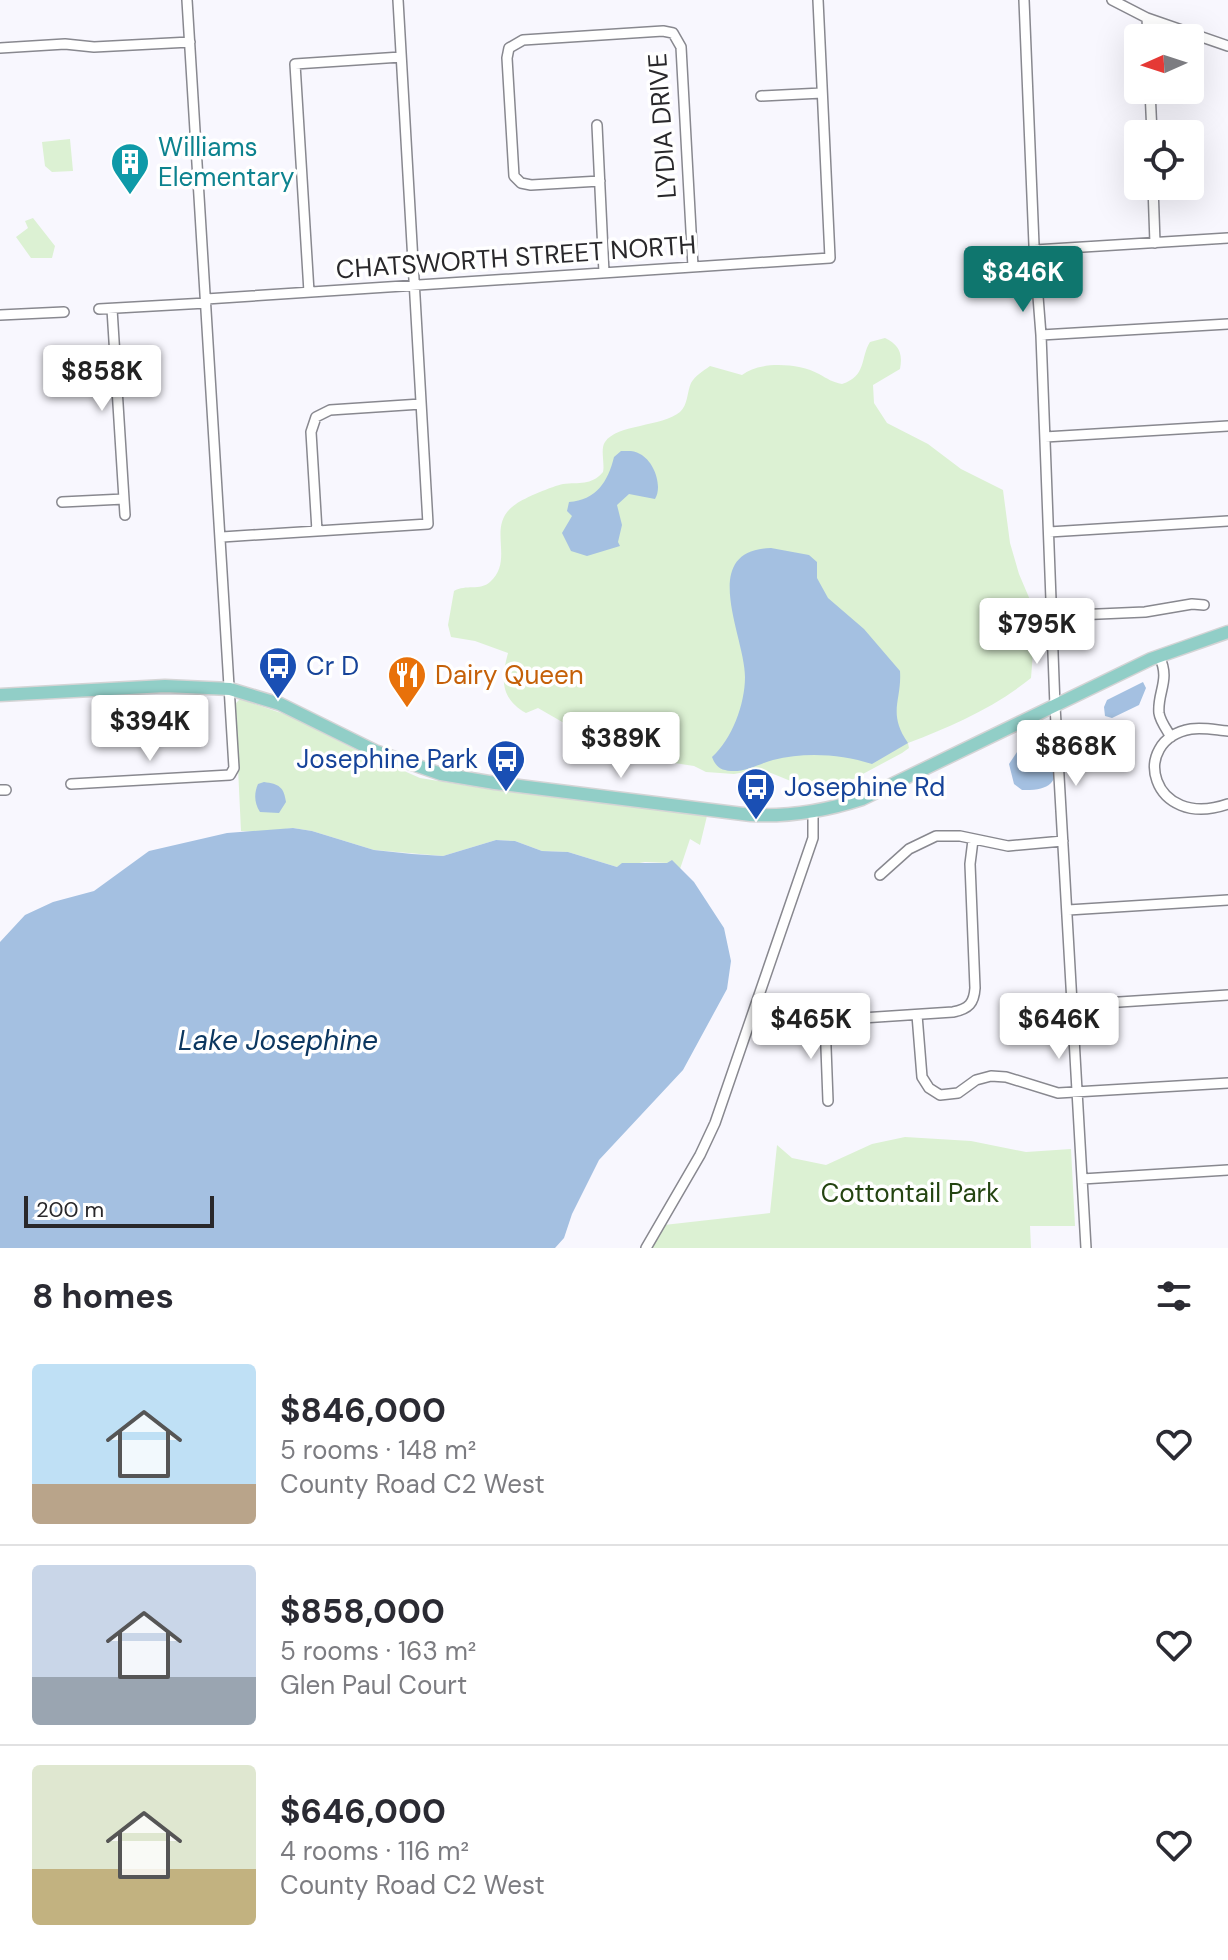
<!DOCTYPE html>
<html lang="en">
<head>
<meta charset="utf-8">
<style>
	:root { --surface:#fff; --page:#f7f7f7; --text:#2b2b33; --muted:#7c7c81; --line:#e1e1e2; --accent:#0f766e }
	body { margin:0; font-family:"DM Sans",sans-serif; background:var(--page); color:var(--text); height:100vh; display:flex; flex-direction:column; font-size:30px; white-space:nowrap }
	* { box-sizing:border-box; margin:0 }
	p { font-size:26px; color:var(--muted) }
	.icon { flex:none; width:44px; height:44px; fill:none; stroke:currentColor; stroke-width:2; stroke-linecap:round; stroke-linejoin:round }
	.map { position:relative; height:1248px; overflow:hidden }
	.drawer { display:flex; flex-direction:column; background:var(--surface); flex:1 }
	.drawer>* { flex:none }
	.needle { width:52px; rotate:267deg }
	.buttons { position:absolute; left:1124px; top:24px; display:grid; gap:16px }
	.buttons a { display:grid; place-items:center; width:80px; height:80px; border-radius:8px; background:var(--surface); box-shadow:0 8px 32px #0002; font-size:40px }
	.scale { position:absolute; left:24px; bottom:20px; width:190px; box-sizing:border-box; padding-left:8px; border:4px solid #29282b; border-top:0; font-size:22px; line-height:28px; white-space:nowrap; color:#29282b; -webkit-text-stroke:6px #fff; paint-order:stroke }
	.price { position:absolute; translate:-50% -68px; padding:0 18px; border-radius:8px; background:#fff; color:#222; font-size:26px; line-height:52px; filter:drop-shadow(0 2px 4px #0008) }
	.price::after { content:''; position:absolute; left:50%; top:48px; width:24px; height:18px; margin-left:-12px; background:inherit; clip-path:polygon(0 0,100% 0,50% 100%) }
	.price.on { background:var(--accent); color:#fff }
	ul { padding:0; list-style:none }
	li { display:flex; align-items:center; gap:24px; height:200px; padding:0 32px }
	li+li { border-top:2px solid var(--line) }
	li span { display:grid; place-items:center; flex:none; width:224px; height:160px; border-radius:8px; color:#555 }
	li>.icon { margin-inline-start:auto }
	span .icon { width:96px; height:96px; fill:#fffc; stroke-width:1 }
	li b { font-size:34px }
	h2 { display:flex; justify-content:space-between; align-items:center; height:96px; padding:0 32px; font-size:34px }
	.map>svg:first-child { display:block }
	.green { fill:#dcf1d3 }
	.water { fill:#a4c0e1 }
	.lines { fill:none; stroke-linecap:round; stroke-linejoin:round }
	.minor-casing { stroke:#88888f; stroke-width:12 }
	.major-casing { stroke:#d4d4d5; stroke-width:15 }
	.minor { stroke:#fff; stroke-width:9 }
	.major { stroke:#91cec7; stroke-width:12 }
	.labels { text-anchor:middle; stroke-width:7; stroke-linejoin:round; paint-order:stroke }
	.street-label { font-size:26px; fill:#29282b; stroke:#fff }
	.culture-label { font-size:26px; fill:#0d838f; stroke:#fff; text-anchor:start }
	.transit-label { font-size:26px; fill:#164399; stroke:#fff; text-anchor:start }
	.food-label { font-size:26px; fill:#c56008; stroke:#fff; text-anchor:start }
	.park-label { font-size:26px; fill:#244411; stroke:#fff }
	.water-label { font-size:28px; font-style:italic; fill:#0c3760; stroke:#fff }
</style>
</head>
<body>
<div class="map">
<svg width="1228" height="1248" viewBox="0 0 1228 1248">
	<rect width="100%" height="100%" fill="#f8f7fe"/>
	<!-- green -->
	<path class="green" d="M70,139L73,171L52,172L45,166L42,142Z
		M33,218L55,246L52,258H31L16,237L28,228L25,221Z
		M885,338C899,345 903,353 900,369L873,385L874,403L887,423L928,444L961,469L1003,490L1010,543L1019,574L1036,614L1031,678C994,708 952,726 908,743L909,748L902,753L846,783L829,790H822L803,786L771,773L757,770L734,774L706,772L694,766L655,760L624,747L616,736L600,725L564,723L538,708L526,713C500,698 501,679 508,653L475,641L451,637L448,625L454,591C466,584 480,591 490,582C516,559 484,525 516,504C524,498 553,486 563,484C579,482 591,486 603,472C605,464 600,449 605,442C617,424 662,427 680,412C688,405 687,392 691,383C695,376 703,371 710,366L742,375C760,361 798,363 819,374C828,379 832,382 842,384C867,376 860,358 870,342Z
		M240,699L287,715L352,748L420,778L494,790L707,816L700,845L690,839L680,869L668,863L645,862L617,867L568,852L542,851L515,841L496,840L443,856L374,850L312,831L293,828L262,832L241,831L235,704Z
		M905,1137L971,1141L1026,1152L1071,1149L1075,1226H1030L1031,1248H651L664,1225L770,1213L777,1145L792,1158L826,1165L872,1144Z"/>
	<!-- water -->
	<path class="water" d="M621,451C628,451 634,450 640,454C654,461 663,486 655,499L629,494L617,505L622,525L618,542L620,546L587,556L571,551L562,533L572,516L567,511L569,502C596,500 608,482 614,457Z
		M771,548L809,555L817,562V578L828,598L864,629L900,671C902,701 887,712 908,743L872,764C840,754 805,752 773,760C758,764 746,772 731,771C720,770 716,767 712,757C732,739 745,704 745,677C745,636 697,550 771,548Z
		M1143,682L1146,688L1139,705L1112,718L1105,716L1104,707L1107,700Z
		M1038,740H1046L1055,745C1058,776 1059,791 1022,790L1014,784L1009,764L1019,749Z
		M264,782C279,784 284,787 286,802L279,813L260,812C254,803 254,793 258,784Z
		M293,828L312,831L374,850L412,854L443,856L496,840L515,841L542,851L568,852L617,867L622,863H667L672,860L694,882L724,928L731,961L727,989L683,1070L599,1160L572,1214L564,1238L555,1248H0V942L25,915L53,902L94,891L149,851L227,833Z"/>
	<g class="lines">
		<defs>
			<path id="minor" d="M1024,0L1034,245L1041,335L1055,706L1086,1248
				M1112,0L1147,18L1228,46
				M1147,18L1148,38
				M0,48L65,44L94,47L190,42
				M1150,90L1152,134
				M761,96L822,93
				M597,125L604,273
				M600,181L531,185L521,183L514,176L507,58L509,48L523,40L663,31L673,33L681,47L693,267
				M1153,186L1155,243
				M1035,250L1228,238
				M309,292L295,64L401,57
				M206,299L830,258L818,0
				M99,309L206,303
				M112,309L125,515
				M0,315L64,312
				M1041,335L1228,324
				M1045,437L1228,426
				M62,502L124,499
				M317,531L311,432L316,417L330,410L421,404
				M1049,532L1228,521
				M222,537L428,524L398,0
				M1053,616L1145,612L1192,604L1204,605
				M1159,656C1171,680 1157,692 1159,713C1160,721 1167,730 1171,737
				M1228,731C1216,730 1203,727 1191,729C1128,740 1151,831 1228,804
				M71,784L230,775L234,768L187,0
				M0,790H6
				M880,875L909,849L936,836H960L1008,846L1063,841
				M1068,910L1228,900
				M1073,1005L1228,995
				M753,1014L786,1023L953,1012C969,1009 974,1003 975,988L970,864L973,840
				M917,1015L922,1077L929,1088L940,1095L958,1093L976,1080L991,1076L1006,1077L1058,1093L1228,1083
				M825,1021L828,1101
				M1082,1179L1228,1170
				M646,1248L700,1155L715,1123L813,838V812"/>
			<path id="major" d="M0,695L165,686L230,689L280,704L375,751L441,774L495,783L751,815C790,817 825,811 862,799L1151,659L1228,632"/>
		</defs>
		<!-- minor casing -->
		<use href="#minor" class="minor-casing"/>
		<!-- major casing -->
		<use href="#major" class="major-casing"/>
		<!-- minor -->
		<use href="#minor" class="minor"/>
		<!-- major -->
		<use href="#major" class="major"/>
	</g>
	<!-- icons -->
	<defs>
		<symbol id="building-pin" viewBox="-11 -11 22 30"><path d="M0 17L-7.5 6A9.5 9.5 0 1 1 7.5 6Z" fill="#0f9aa8" stroke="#fff"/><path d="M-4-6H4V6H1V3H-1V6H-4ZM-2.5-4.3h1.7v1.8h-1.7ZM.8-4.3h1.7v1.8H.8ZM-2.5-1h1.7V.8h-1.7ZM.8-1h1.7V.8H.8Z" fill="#fff"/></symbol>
		<symbol id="bus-pin" viewBox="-11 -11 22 30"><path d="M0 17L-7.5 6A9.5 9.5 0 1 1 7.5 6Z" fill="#1a4fb4" stroke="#fff"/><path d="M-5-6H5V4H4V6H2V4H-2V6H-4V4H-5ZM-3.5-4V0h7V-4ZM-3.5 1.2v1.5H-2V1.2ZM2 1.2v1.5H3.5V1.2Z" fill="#fff"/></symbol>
		<symbol id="restaurant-pin" viewBox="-11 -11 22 30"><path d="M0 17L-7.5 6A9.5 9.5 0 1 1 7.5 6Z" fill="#e8710a" stroke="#fff"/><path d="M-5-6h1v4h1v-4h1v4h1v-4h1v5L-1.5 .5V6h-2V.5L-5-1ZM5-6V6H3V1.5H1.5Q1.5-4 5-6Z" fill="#fff"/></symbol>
	</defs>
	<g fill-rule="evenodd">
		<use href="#building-pin" x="108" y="140" width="44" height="60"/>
		<use href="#bus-pin" x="256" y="644" width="44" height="60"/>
		<use href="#restaurant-pin" x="385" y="653" width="44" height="60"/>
		<use href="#bus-pin" x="484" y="737" width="44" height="60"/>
		<use href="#bus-pin" x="734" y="765" width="44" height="60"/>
	</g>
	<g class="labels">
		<!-- street labels -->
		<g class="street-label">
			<text transform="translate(662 126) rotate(-94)" y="9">LYDIA DRIVE</text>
			<text transform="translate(516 257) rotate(-4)" y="9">CHATSWORTH STREET NORTH</text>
		</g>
		<!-- culture labels -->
		<g class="culture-label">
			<text x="158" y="156">Williams<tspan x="158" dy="30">Elementary</tspan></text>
		</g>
		<!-- transit labels -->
		<g class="transit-label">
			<text x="306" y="675">Cr D</text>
			<text x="478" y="768" text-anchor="end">Josephine Park</text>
			<text x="784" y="796">Josephine Rd</text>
		</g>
		<!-- food labels -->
		<g class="food-label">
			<text x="435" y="684">Dairy Queen</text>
		</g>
		<!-- park labels -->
		<g class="park-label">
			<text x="910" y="1202">Cottontail Park</text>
		</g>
		<!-- water labels -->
		<g class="water-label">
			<text x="278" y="1050">Lake Josephine</text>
		</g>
	</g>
</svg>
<div class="buttons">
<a><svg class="needle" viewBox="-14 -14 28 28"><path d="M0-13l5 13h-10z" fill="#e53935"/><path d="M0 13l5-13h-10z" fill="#7c7c81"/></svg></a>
<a><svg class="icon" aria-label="locate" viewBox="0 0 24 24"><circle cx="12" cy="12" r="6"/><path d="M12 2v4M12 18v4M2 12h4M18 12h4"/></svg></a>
</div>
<div class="scale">200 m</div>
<b class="price on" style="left:1023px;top:314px">$846K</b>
<b class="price" style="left:102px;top:413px">$858K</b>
<b class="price" style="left:1037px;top:666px">$795K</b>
<b class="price" style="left:150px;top:763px">$394K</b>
<b class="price" style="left:621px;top:780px">$389K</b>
<b class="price" style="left:1076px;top:788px">$868K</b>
<b class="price" style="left:811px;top:1061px">$465K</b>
<b class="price" style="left:1059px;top:1061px">$646K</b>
</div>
<section class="drawer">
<h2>8 homes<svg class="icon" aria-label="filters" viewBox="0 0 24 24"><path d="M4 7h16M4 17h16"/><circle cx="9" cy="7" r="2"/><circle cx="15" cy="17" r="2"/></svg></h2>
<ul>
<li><span style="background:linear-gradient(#bfe0f5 75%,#b9a48a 0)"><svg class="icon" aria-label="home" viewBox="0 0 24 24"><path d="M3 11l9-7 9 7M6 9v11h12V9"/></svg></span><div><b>$846,000</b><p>5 rooms · 148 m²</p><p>County Road C2 West</p></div><svg class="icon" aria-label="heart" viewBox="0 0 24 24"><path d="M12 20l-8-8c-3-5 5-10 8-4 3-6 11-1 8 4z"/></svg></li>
<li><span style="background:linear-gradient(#c9d6e8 70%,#9aa5b1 0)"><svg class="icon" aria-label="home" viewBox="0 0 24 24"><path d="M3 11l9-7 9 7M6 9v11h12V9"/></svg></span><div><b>$858,000</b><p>5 rooms · 163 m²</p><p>Glen Paul Court</p></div><svg class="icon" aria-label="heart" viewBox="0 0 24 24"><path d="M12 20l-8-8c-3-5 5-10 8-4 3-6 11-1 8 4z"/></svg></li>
<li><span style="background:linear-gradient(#dfe7d0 65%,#c2b280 0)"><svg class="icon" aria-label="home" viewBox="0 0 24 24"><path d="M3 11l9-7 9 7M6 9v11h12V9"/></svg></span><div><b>$646,000</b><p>4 rooms · 116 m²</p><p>County Road C2 West</p></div><svg class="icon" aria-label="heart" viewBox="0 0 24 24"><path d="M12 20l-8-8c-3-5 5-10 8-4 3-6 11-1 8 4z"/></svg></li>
</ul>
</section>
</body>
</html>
